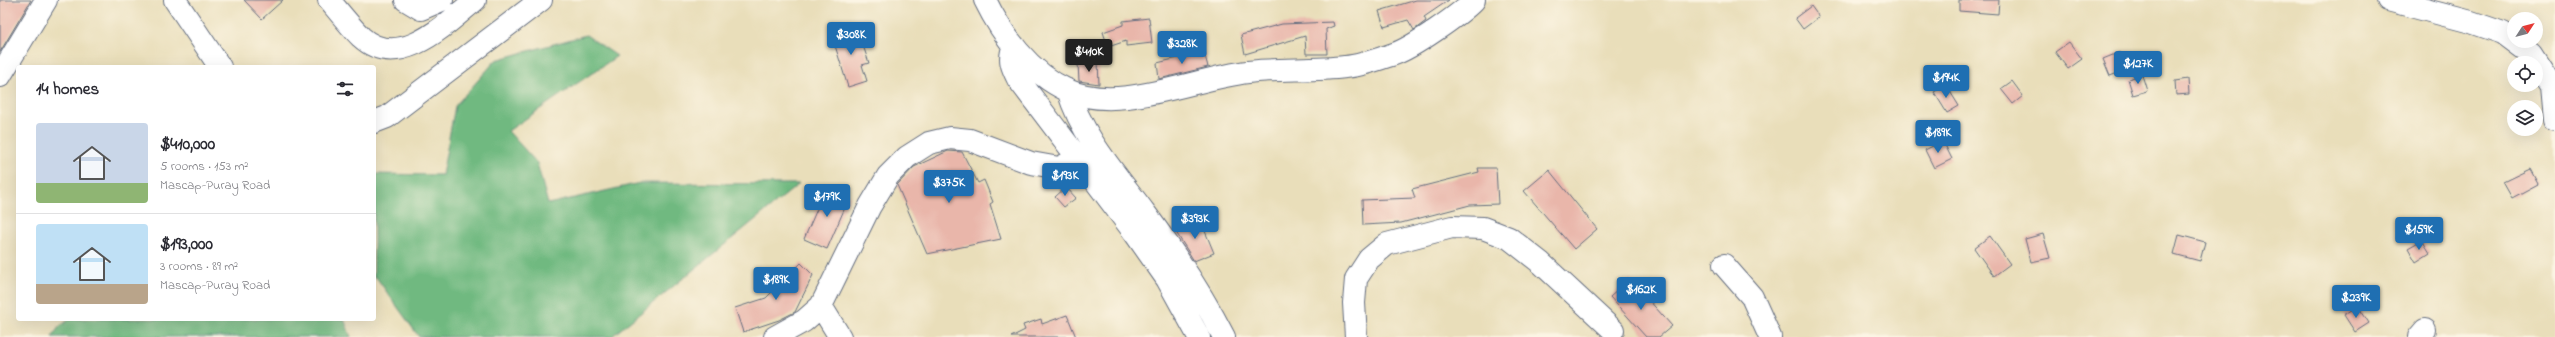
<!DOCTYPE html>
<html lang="en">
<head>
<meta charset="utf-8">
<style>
	:root { --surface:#fff; --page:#f7f7f7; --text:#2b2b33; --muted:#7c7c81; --line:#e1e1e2; --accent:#1f6fb2 }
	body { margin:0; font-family:"Indie Flower",sans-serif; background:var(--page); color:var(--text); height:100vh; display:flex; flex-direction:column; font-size:15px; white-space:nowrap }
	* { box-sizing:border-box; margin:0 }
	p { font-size:13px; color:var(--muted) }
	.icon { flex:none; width:22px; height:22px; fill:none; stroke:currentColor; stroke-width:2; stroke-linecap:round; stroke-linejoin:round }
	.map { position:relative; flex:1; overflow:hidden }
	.side { position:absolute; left:16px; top:65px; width:360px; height:256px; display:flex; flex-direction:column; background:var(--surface); border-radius:4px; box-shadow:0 4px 16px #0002 }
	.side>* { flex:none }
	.needle { width:26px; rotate:54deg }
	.buttons { position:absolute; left:2507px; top:12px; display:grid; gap:8px }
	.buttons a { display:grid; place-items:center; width:36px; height:36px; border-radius:50%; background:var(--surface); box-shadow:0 4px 16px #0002; font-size:20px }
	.price { position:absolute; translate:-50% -34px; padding:0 9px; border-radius:4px; background:var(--accent); color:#fff; font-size:13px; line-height:26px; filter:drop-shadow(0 1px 2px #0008) }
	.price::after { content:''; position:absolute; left:50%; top:24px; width:12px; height:9px; margin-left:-6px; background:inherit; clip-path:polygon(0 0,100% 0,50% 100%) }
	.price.selected { background:#222; color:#fff }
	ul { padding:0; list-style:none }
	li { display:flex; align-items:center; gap:12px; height:100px; padding:0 20px }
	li+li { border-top:1px solid var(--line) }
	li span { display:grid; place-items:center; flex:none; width:112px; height:80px; border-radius:4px; color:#555 }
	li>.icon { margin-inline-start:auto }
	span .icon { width:48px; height:48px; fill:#fffc; stroke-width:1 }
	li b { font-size:17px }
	h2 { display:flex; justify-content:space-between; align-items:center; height:48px; padding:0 20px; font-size:17px }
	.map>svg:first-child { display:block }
	.forest { fill:#6fb980; stroke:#45746f }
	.building { fill:#e9b6aa }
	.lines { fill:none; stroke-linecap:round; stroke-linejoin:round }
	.minor-casing { stroke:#636c7e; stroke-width:24 }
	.minor { stroke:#fff; stroke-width:22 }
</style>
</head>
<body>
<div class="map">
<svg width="2555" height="337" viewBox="0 0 2555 337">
	<rect width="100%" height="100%" fill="#fcf5e5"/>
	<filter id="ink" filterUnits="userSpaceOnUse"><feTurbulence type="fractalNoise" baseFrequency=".025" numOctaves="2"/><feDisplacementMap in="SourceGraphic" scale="8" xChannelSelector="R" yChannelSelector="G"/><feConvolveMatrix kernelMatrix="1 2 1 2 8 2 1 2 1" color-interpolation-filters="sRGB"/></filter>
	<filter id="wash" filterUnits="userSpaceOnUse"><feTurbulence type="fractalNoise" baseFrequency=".012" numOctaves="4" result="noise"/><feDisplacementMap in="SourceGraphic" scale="16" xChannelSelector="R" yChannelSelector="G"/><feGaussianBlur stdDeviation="0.9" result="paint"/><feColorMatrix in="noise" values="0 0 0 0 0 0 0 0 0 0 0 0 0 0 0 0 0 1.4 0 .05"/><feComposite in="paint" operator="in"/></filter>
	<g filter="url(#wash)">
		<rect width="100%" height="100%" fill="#e9deba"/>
		<!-- forest -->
		<path class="forest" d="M586,35L617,56L508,131L537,163L548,204L640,183L799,184L611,337H419L376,277H374V174L442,175L455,106L496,60Z
			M70,319H344L351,337H52L59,327Z"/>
		<g id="blocks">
			<!-- building -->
			<path class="building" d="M0,0H31L0,52Z
				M244,0H283L262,19Z
				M1416,0H1449L1424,17L1426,21L1414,30L1408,20L1384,27L1379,11Z
				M1959,0H1999L1998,14L1959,11Z
				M1811,6L1819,17L1803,29L1795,18Z
				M1149,18L1152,43L1126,46V41L1108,47L1103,32L1123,25V21Z
				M1333,22L1334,26L1326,29L1327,54H1306L1305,36L1245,54L1241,35L1282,24Z
				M857,28L869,63L862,65L867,81L848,87L832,36Z
				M2069,42L2082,59L2068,69L2055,52Z
				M1204,52L1208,67L1159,79L1157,63Z
				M2120,52L2126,70L2110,76L2103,59Z
				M1098,62L1099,84L1079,81L1078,64Z
				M2142,75L2147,91L2133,95L2128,79Z
				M2188,79L2189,94L2176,95L2175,81Z
				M2012,81L2023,96L2013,104L2001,89Z
				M1946,85L1959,106L1947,113L1934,92Z
				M1943,141L1952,159L1934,168L1925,150Z
				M948,151L962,152L978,183L984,180L993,202L990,204L1001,239L927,254L897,185L914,167Z
				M1478,168H1496L1498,204L1470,205L1401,223L1363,225L1362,200L1415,198L1412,189L1479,172Z
				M2530,169L2538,184L2512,198L2503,182Z
				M1549,170L1597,229L1574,249L1524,191Z
				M827,186L850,196L827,249L804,239Z
				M1066,187L1076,198L1064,207L1055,197Z
				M1200,219L1214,253L1194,261L1174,229Z
				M2043,234L2050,258L2031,262L2025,239Z
				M2179,235L2205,242L2200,261L2174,254Z
				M1990,236L2010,264L1994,276L1974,248Z
				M2422,240L2430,253L2416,262L2408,248Z
				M801,263L813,275L795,312L779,320L743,332L735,308L766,298Z
				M1630,279L1672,326L1659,337H1646L1610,297Z
				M2358,306L2369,323L2355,332L2344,315Z
				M1067,315L1076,337H1011L1025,330L1023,325L1041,319L1042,324Z"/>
		</g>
	</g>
	<g filter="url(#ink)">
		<use href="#blocks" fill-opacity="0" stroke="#636c7e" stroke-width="1"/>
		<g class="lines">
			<defs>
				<path id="minor" d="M175,0L220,67
					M329,0C339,12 350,26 361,37C399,72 446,24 475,0
					M406,0L421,9L442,0
					M985,0C1002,35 1030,73 1067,90C1119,114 1194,78 1248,72C1280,68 1313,71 1345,67C1361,66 1379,59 1394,54C1412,48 1461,14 1474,0
					M2388,0L2471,22L2503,33L2531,54L2552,86L2555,119
					M1014,46C1008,59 1012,67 1018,79L1134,232L1167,279L1199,337
					M0,76L46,0
					M1068,90C1082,137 1116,174 1145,213C1174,252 1202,294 1224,337
					M374,122L387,117L541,0
					M1724,265L1752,297L1770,337
					M821,306L840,337
					M775,337L804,321L821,306L870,206L888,176L907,157L929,143L950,138L970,140L1031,163L1059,168L1079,158
					M1356,337L1354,303L1356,279L1369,259L1387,244L1452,227L1483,228L1509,238L1541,263L1613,330
					M2419,337L2425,330"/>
			</defs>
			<!-- minor casing -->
			<use href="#minor" class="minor-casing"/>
			<!-- minor -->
			<use href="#minor" class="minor"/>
		</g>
	</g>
</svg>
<div class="buttons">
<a><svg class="needle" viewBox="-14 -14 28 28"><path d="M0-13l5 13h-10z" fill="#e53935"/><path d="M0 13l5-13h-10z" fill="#7c7c81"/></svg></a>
<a><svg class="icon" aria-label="locate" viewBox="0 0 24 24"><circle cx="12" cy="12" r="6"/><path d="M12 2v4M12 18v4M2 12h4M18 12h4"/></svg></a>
<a><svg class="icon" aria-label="layers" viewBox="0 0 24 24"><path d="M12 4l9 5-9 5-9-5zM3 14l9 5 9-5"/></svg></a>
</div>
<b class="price" style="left:851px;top:56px">$308K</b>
<b class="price" style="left:1182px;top:65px">$328K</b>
<b class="price selected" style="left:1089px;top:73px">$410K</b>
<b class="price" style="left:2138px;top:85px">$127K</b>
<b class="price" style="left:1946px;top:99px">$194K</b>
<b class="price" style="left:1938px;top:154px">$189K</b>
<b class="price" style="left:1065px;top:197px">$193K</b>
<b class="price" style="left:949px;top:204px">$375K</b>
<b class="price" style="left:827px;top:218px">$179K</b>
<b class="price" style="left:1195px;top:240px">$393K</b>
<b class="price" style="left:2419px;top:251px">$159K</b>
<b class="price" style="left:776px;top:301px">$189K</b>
<b class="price" style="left:1641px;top:311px">$162K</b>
<b class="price" style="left:2356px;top:319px">$239K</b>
<section class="side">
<h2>14 homes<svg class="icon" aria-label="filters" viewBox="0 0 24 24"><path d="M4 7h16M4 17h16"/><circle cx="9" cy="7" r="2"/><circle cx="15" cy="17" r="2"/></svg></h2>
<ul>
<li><span style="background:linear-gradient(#c9d6e8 75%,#8fb573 0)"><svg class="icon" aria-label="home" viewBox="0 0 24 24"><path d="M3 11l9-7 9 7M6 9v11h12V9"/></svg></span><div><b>$410,000</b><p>5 rooms · 153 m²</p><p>Mascap-Puray Road</p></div></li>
<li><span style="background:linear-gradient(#bfe0f5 75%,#b9a48a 0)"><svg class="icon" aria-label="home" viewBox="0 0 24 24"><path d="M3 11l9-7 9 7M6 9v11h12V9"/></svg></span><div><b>$193,000</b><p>3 rooms · 89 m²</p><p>Mascap-Puray Road</p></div></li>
</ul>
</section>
</div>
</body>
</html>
